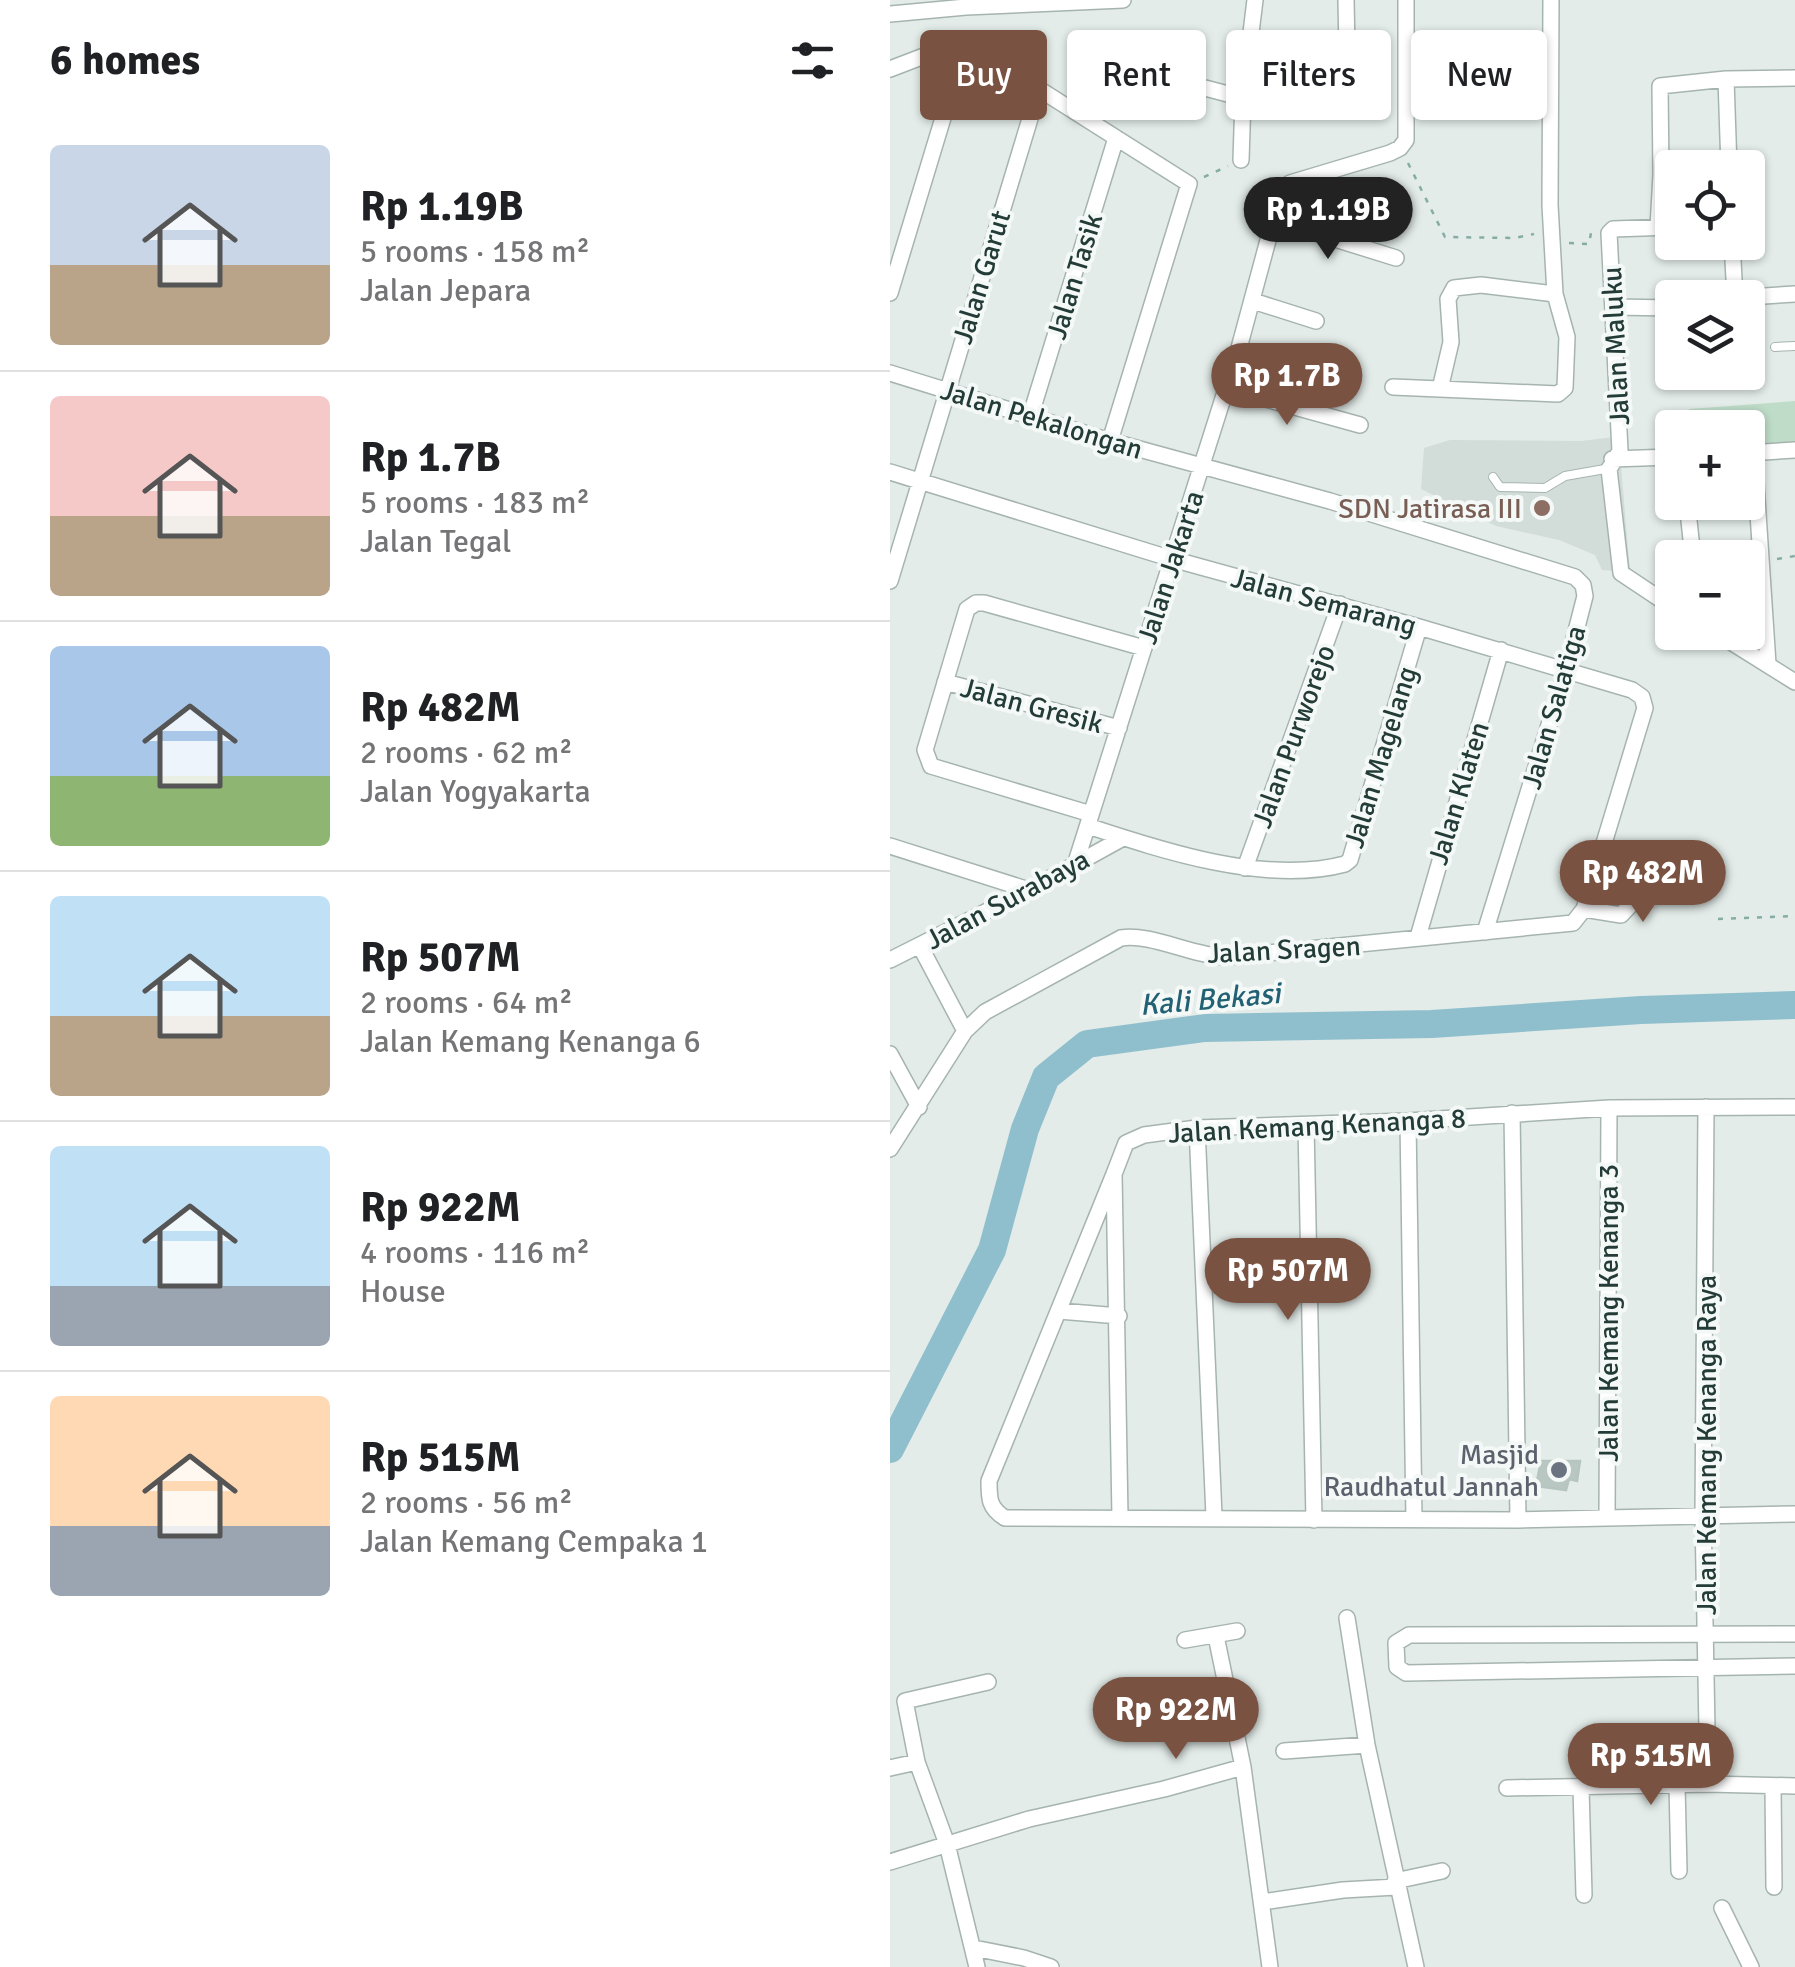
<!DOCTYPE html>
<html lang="en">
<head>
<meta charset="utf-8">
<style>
	:root { --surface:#fff; --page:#f2f2f2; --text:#202124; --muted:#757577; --line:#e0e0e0; --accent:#7a5241 }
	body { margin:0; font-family:Signika,sans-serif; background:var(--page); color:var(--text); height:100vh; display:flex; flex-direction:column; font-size:38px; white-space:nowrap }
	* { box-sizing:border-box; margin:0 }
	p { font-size:32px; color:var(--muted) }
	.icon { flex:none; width:55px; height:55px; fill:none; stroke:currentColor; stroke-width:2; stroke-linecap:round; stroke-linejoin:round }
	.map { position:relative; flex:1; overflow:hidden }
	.panel { display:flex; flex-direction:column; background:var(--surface); width:890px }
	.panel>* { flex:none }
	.top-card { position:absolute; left:30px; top:30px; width:725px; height:90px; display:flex; gap:20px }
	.fabs { position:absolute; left:765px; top:150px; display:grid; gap:20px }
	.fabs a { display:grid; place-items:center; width:110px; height:110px; border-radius:10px; background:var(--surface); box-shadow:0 2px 8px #0004; font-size:50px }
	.price { position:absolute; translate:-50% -85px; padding:0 22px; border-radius:35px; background:var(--accent); color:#fff; font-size:32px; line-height:65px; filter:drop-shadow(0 2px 5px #0008) }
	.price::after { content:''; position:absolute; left:50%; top:60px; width:30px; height:22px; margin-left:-15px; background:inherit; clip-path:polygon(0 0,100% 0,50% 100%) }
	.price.current { background:#222; color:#fff }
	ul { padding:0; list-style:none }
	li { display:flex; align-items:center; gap:30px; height:250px; padding:0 50px }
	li+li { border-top:2px solid var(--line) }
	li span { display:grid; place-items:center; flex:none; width:280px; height:200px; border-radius:10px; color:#555 }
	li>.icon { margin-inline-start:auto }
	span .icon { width:120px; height:120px; fill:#fffc; stroke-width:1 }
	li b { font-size:42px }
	h2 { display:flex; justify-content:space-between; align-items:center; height:120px; padding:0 50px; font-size:42px }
	.pill { padding:0 35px; border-radius:10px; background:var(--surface); box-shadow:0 2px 8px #0004; font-size:35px; line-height:90px }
	.pill.current { background:var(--accent); color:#fff }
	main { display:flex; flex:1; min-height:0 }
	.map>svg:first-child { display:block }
	.built { fill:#d2dcd8 }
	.green { fill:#bedcc8 }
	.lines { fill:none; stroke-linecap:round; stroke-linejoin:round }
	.river { stroke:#8fbfcd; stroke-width:28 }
	.building { fill:#b9c7c2; stroke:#b6c5c0; stroke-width:2.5 }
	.lane-casing { stroke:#a6b4b0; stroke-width:10 }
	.street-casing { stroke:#a6b4b0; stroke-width:18 }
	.path { stroke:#86ada4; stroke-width:2.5; stroke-dasharray:5 8; stroke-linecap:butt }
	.lane { stroke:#fff; stroke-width:8 }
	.street { stroke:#fff; stroke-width:15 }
	.education-dot { fill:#8d6e63; stroke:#f4f9f7; stroke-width:4 }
	.worship-dot { fill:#6b7280; stroke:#f4f9f7; stroke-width:4 }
	.labels { text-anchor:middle; stroke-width:8; stroke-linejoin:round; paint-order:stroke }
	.street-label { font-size:28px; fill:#243c38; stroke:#f4f9f7 }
	.education-label { font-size:28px; fill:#785e54; stroke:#f4f9f7; text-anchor:end }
	.worship-label { font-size:28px; fill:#5b616d; stroke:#f4f9f7; text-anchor:end }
	.water-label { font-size:30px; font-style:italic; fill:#226074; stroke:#f4f9f7 }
</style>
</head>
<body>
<main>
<section class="panel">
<h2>6 homes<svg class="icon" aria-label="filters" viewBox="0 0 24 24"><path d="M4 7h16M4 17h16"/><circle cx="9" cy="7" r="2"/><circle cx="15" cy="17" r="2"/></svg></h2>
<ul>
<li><span style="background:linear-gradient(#c9d6e8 60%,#b9a48a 0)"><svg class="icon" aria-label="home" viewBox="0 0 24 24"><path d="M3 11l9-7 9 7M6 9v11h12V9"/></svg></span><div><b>Rp 1.19B</b><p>5 rooms · 158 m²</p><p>Jalan Jepara</p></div></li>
<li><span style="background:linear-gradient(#f6c9c9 60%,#b9a48a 0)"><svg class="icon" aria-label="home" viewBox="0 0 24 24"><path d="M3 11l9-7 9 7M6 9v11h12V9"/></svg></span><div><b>Rp 1.7B</b><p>5 rooms · 183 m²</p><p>Jalan Tegal</p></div></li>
<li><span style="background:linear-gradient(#a9c7e8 65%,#8fb573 0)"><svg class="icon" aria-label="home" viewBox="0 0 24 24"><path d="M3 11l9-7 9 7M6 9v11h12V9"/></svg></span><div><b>Rp 482M</b><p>2 rooms · 62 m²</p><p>Jalan Yogyakarta</p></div></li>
<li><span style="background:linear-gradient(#bfe0f5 60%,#b9a48a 0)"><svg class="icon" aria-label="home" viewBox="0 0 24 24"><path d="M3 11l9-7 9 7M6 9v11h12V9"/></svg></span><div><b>Rp 507M</b><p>2 rooms · 64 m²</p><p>Jalan Kemang Kenanga 6</p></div></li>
<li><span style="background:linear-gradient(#bfe0f5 70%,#9aa5b1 0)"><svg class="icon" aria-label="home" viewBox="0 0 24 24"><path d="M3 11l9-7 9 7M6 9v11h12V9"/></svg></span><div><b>Rp 922M</b><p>4 rooms · 116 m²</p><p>House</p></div></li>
<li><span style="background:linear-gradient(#ffd9b3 65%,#9aa5b1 0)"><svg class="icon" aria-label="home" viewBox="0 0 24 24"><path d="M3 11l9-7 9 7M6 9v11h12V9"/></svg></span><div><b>Rp 515M</b><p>2 rooms · 56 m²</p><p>Jalan Kemang Cempaka 1</p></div></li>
</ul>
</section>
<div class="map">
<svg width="905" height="1967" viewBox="0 0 905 1967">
	<rect width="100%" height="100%" fill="#e3ece9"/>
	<!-- built -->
	<path class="built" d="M732,436L731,466L740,572L712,570L705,555L669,540L606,526L531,489L534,448L560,440L691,441Z"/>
	<!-- green -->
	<path class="green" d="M905,401V454L858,456V428L842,427V422L823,417L799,418V409Z"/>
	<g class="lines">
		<!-- river -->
		<path class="river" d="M0,1449L102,1250L135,1129L156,1077L197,1044L315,1028L542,1024L751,1010L905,1005"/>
	</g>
	<!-- building -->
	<path class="building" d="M651,1461H690L687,1481L679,1479L676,1490L646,1486Z"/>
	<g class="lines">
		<defs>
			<path id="lane" d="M885,347L905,346
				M603,477L610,487L655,488L675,476L715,469L718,465"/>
			<path id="street" d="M456,0L457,50
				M0,14L76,7L233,0
				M0,69L47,51L73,52L149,89L299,184L220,441
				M836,79L839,168
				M315,88L353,98
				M351,160L353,98L365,0
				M384,220L506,258
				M768,227L771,175L770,86L836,79L905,78
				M782,227L723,229L719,233L730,451L719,469L731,573L782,607
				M842,242L845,297
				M0,293L73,52
				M843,298L905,294
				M363,301L426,321
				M725,307L782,308
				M0,373L220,441L440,501L685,577L693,585L695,596L676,670L595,932
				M503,387L668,394L675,388L677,337L665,294L660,205L661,0
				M336,388L470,425
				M550,389L561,342L558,299L564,288L591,285L665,294
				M141,414L226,138
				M858,453L905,450
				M864,453L878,664
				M722,459L782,457
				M0,472L282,559L529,627L742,690L752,697L755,708L694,909L683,923L337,957C302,956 261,933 231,938L95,1012L75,1031L0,1149
				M797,502L803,558
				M0,581L149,89
				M825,632L905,682
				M55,682L229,728
				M201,814L41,766L35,750L77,609L86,603H94L254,648
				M198,826C273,851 377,885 455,864L460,860L529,627
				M0,846L139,890
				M186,862L349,348L391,192L400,183L500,153L510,148L516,140V0
				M355,868L450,604
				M694,909L731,915L746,899L776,884
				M528,937L611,650
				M30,946L75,1031
				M0,960L139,890L233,838
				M0,1054L29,1107
				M816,1107L813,1515L818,1784
				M622,1113L628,1520
				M518,1121L524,1519
				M416,1125L424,1520
				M307,1128L324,1516
				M224,1174L99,1481C99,1499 99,1508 115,1518L628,1520L905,1514
				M169,1311L229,1316
				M230,1517L224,1174L236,1143L254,1135L307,1128L518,1121L719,1108L905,1107
				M717,1518L719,1108
				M457,1618L477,1745L526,1967
				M905,1634L519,1635L506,1643L507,1667L516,1673L905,1666
				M326,1636L353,1767
				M295,1640L347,1631
				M394,1751L477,1745
				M0,1768L27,1762
				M787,1785L789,1871
				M883,1786L884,1887
				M617,1788L818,1784L905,1786
				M691,1788L694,1895
				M0,1862L139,1819L274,1789L353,1767L380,1967
				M505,1881L552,1871
				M372,1902L453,1890L506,1887
				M832,1908L861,1967
				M84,1948L134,1958L161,1967
				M87,1967L57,1844L27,1762L15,1701L98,1682"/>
		</defs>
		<!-- lane casing -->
		<use href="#lane" class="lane-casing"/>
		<!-- street casing -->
		<use href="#street" class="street-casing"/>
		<!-- path -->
		<path class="path" d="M518,163L555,237L624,238L644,234
			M314,177L338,166
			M679,243L699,244L701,233
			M887,559L905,556
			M828,919L905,916"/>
		<!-- lane -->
		<use href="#lane" class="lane"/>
		<!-- street -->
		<use href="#street" class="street"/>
	</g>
	<!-- markers -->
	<circle class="education-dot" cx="652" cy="508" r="10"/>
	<circle class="worship-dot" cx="669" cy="1470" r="10"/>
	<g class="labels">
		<!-- street labels -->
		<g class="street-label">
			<text transform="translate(184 276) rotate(-73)" y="10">Jalan Tasik</text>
			<text transform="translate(91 277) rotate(-73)" y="10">Jalan Garut</text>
			<text transform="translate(725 346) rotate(-93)" y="10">Jalan Maluku</text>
			<text transform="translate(152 419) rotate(17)" y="10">Jalan Pekalongan</text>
			<text transform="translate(280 567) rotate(-72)" y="10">Jalan Jakarta</text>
			<text transform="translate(434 601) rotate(15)" y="10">Jalan Semarang</text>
			<text transform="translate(142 705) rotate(15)" y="10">Jalan Gresik</text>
			<text transform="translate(663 707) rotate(-74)" y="10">Jalan Salatiga</text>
			<text transform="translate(403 736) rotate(-70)" y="10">Jalan Purworejo</text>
			<text transform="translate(490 757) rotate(-73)" y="10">Jalan Magelang</text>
			<text transform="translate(568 793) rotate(-73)" y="10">Jalan Klaten</text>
			<text transform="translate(117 899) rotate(-28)" y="10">Jalan Surabaya</text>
			<text transform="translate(394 949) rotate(-3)" y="10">Jalan Sragen</text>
			<text transform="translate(427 1125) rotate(-3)" y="10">Jalan Kemang Kenanga 8</text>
			<text transform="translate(718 1313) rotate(-90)" y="10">Jalan Kemang Kenanga 3</text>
			<text transform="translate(816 1445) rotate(-90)" y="10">Jalan Kemang Kenanga Raya</text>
		</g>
		<!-- education labels -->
		<g class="education-label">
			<text x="632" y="518">SDN Jatirasa III</text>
		</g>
		<!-- worship labels -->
		<g class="worship-label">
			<text x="649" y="1464">Masjid<tspan x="649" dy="32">Raudhatul Jannah</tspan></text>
		</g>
		<!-- water labels -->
		<g class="water-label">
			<text transform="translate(320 999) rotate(-5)" y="10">Kali Bekasi</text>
		</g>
	</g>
</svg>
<div class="fabs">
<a><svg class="icon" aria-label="locate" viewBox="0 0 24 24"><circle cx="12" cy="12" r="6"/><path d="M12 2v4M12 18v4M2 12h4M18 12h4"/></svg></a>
<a><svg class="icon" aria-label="layers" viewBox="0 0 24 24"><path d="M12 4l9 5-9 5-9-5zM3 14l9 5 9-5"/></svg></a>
<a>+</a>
<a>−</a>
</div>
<b class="price current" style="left:438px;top:262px">Rp 1.19B</b>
<b class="price" style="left:397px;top:428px">Rp 1.7B</b>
<b class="price" style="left:753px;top:925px">Rp 482M</b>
<b class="price" style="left:398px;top:1323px">Rp 507M</b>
<b class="price" style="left:286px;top:1762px">Rp 922M</b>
<b class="price" style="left:761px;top:1808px">Rp 515M</b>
<div class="top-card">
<a class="pill current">Buy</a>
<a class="pill">Rent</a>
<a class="pill">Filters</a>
<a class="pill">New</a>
</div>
</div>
</main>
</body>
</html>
